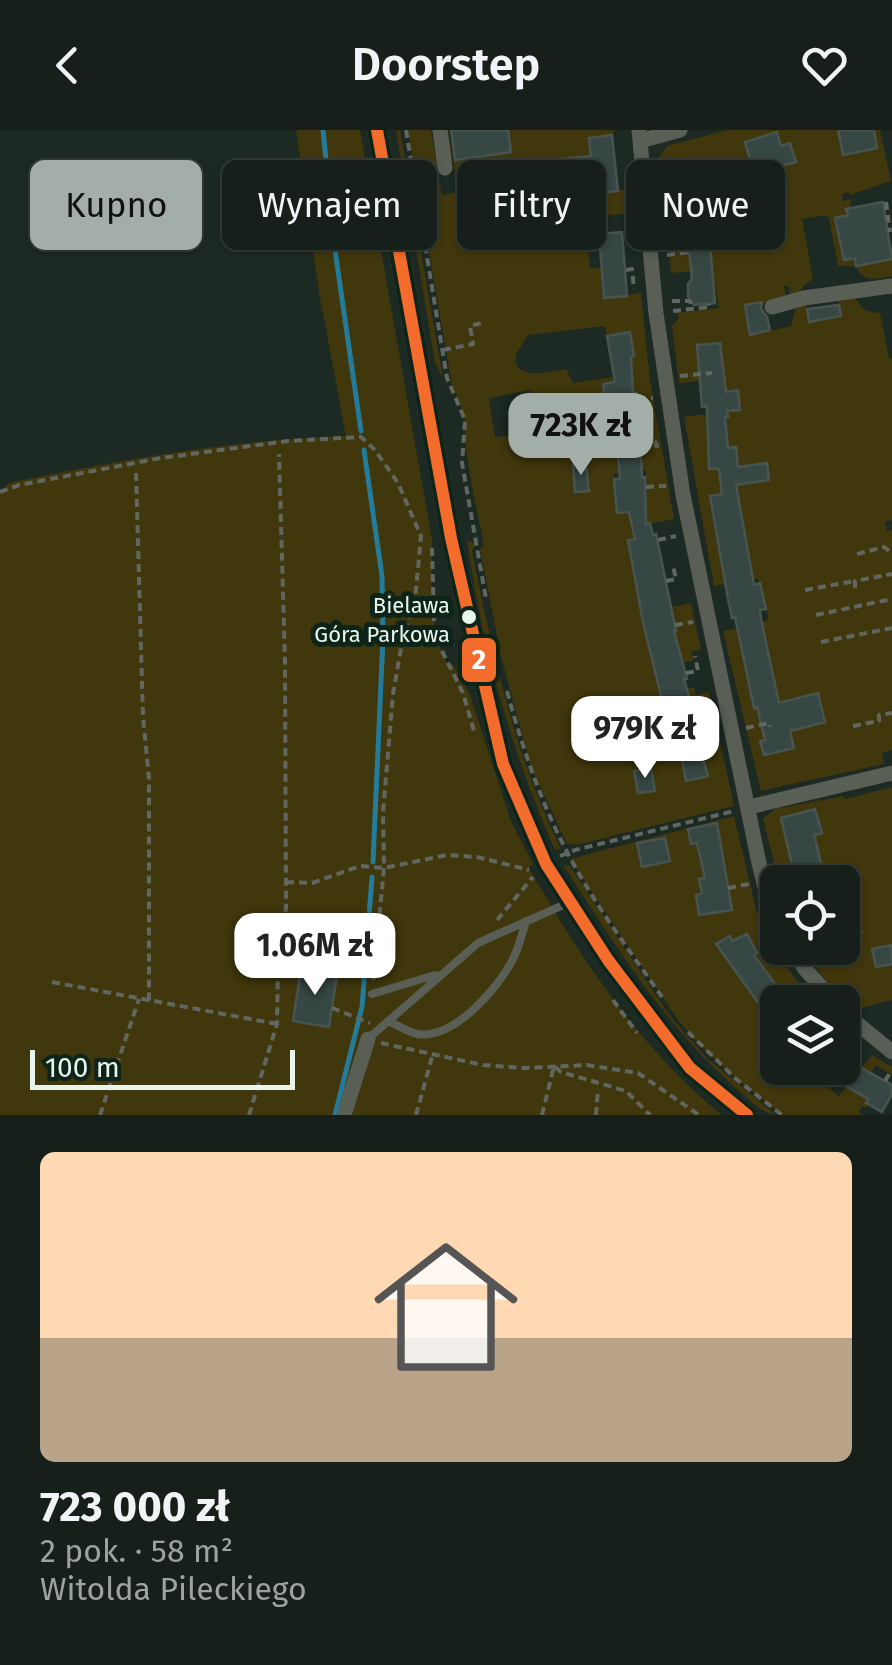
<!DOCTYPE html>
<html lang="pl">
<head>
<meta charset="utf-8">
<style>
	:root { --surface:#161f1a; --page:#232c27; --text:#f1f3f6; --muted:#9ea2a2; --line:#353d39; --accent:#a2aea7 }
	body { margin:0; font-family:"Fira Sans",sans-serif; background:var(--page); color:var(--text); height:100vh; display:flex; flex-direction:column; font-size:38px; white-space:nowrap }
	* { box-sizing:border-box; margin:0 }
	p { font-size:32px; color:var(--muted) }
	.icon { flex:none; width:55px; height:55px; fill:none; stroke:currentColor; stroke-width:2; stroke-linecap:round; stroke-linejoin:round }
	.map { position:relative; height:985px; overflow:hidden }
	.panel { display:flex; flex-direction:column; background:var(--surface); flex:1 }
	.panel>* { flex:none }
	.guide { position:absolute; left:30px; top:30px; width:832px; height:90px; display:flex; gap:20px }
	.buttons { position:absolute; left:760px; top:735px; display:grid; gap:20px }
	.buttons a { display:grid; place-items:center; width:100px; height:100px; border-radius:15px; background:var(--surface); box-shadow:0 2px 8px #0004,0 0 0 2px var(--line); font-size:50px }
	.scale { position:absolute; left:30px; bottom:25px; width:265px; box-sizing:border-box; padding-left:10px; border:5px solid #e9f6ee; border-top:0; font-size:28px; line-height:35px; white-space:nowrap; color:#e9f6ee; -webkit-text-stroke:8px #0e2419; paint-order:stroke }
	.price { position:absolute; translate:-50% -85px; padding:0 22px; border-radius:20px; background:#fff; color:#222; font-size:32px; line-height:65px; filter:drop-shadow(0 2px 5px #0008) }
	.price::after { content:''; position:absolute; left:50%; top:60px; width:30px; height:22px; margin-left:-15px; background:inherit; clip-path:polygon(0 0,100% 0,50% 100%) }
	.price.selected { background:var(--accent); color:#111 }
	ul { padding:0; list-style:none }
	li { display:grid; align-content:center; gap:20px; height:530px; padding:0 40px }
	li+li { border-top:2px solid var(--line) }
	li span { display:grid; place-items:center; height:310px; border-radius:15px; color:#555 }
	li>.icon { margin-inline-start:auto }
	span .icon { width:180px; height:180px; fill:#fffc; stroke-width:1 }
	li b { font-size:42px }
	.pill { padding:0 35px; border-radius:15px; background:var(--surface); box-shadow:0 2px 8px #0004,0 0 0 2px var(--line); font-size:35px; line-height:90px }
	.pill.selected { background:var(--accent); color:#111 }
	header { display:flex; justify-content:space-between; align-items:center; height:130px; padding:0 40px; background:var(--surface); font-size:45px; font-weight:600 }
	.map>svg:first-child { display:block }
	.green { fill:#40370c; fill-rule:evenodd }
	.lines { fill:none; stroke-linecap:round; stroke-linejoin:round }
	.stream { stroke:#247c9a; stroke-width:5 }
	.building { fill:#374744; stroke:#485450; stroke-width:2.5 }
	.path { stroke:#616760; stroke-width:4; stroke-dasharray:8 5; stroke-linecap:butt }
	.service { stroke:#595f55; stroke-width:8 }
	.minor { stroke:#595f55; stroke-width:15 }
	.secondary { stroke:#596056; stroke-width:20 }
	.bus-1-casing { stroke:#0e2419; stroke-width:20 }
	.bus-1 { stroke:#f36c2b; stroke-width:12 }
	.bus-dot { fill:#e9f6ee; stroke:#0e2419; stroke-width:4 }
	.labels { text-anchor:middle; stroke-width:10; stroke-linejoin:round; paint-order:stroke }
	.bus-label { font-size:22px; fill:#e9f6ee; stroke:#0e2419; text-anchor:end }
	.line-badge { stroke:#0e2419; stroke-width:4 }
	.badge-label { font-size:28px; text-anchor:middle; font-weight:bold; fill:#fff }
</style>
</head>
<body>
<header><svg class="icon" aria-label="back" viewBox="0 0 24 24"><path d="M15 5l-7 7 7 7"/></svg>Doorstep<svg class="icon" aria-label="heart" viewBox="0 0 24 24"><path d="M12 20l-8-8c-3-5 5-10 8-4 3-6 11-1 8 4z"/></svg></header>
<div class="map">
<svg width="892" height="985" viewBox="0 0 892 985">
	<rect width="100%" height="100%" fill="#1d2923"/>
	<!-- green -->
	<path class="green" d="M296,0H360L432,410C432,453 428,497 448,536L453,534L469,562L511,691L533,734L529,738C582,830 639,917 722,985H0V363L8,353C118,330 233,310 346,306L319,162Z
		M396,0H400L443,248L435,233Z
		M408,0H431L442,65L457,62L453,31L449,30L448,0L453,31L510,22L507,0H615L612,5L589,8L591,26L583,27L592,63L630,59L632,83L600,86L599,113L588,115L590,138H602L605,167L641,163L650,250L674,389L633,397L635,409L629,410L645,432L662,428L658,436L654,475L670,471L672,477L691,473L701,519L691,522L694,530L654,539L661,565L694,557L696,565L709,562L734,676L576,715L567,714L531,637L501,526L480,419L484,415C478,385 471,355 467,326C464,296 466,282 452,255ZM605,196L607,206L630,202L634,226L611,230L613,247L573,253L566,239C554,241 514,252 516,227C516,222 525,211 528,205ZM530,260L534,303L495,307L489,268ZM646,340L647,363L636,382L617,383L614,344Z
		M727,0H880L891,51L850,65L848,62L842,64L843,71L851,69L849,85L835,89L837,102H841L844,130L855,128L857,136L892,129V146C877,150 862,152 856,136H838L829,88L825,85L802,89L813,149L802,157L801,164L790,169L789,156H784L787,170L745,175L751,205L791,196L796,177L806,174L809,192L841,186L838,166L852,165L866,181L880,183L889,228L892,229V390L885,392L887,401L892,400V620L882,623L884,634L761,661L723,501L769,490L758,448L714,456L684,287L708,284L728,287L727,281L740,280L737,261L726,262L724,249L679,253L672,196L678,190L677,183L719,178L712,139L671,143L668,102L687,100L708,90L667,94L658,28L667,16Z
		M467,410L476,414L472,421C494,528 513,620 561,719L555,720C511,621 482,518 467,410Z
		M892,657V870L852,880L819,842L803,818H842V752H779L763,689L775,679L843,666L845,669Z
		M734,686L757,783L778,824L812,872H778V938H803L839,966L872,925L892,937V945L876,935L857,962L868,969L867,978L862,976L859,982L864,985H782L736,949L698,914L675,886L570,729Z
		M563,735L570,736L670,886L708,929L776,985C762,983 749,970 738,960C665,897 616,816 563,735Z"/>
	<g class="lines">
		<!-- stream -->
		<path class="stream" d="M323,0L335,120L361,301
			M364,320L382,446L383,507L373,732
			M335,985L362,877L372,747"/>
	</g>
	<!-- building -->
	<path class="building" d="M451,0H508L511,22L455,30Z
		M838,0H874L877,18L843,25Z
		M777,2L781,16L790,13L796,32L754,43L745,12Z
		M612,5L618,61L592,64L590,47L542,51L541,31L591,26L589,8Z
		M697,32L700,60L677,63L673,34Z
		M883,72L892,129L856,136L855,128L844,130L835,88L848,85L846,79Z
		M708,90L715,173L694,175L688,167V154L692,149L686,92Z
		M622,102L627,166L604,168L599,104Z
		M762,172L761,179L767,187L770,200L750,205L745,175Z
		M839,175L841,186L809,192L807,179Z
		M630,202L634,226L631,227L633,263H637L639,284L642,347H645L646,394L650,393L653,405L656,404L676,501H674L687,549H684L697,593L693,594L708,646L686,651L678,610L672,611L643,492L628,410L635,409L629,382L617,383L614,349H620L617,317H612L603,254L615,252L607,206Z
		M720,213L726,262L738,260L740,280L727,281L728,287H725L728,318L736,317L738,337L767,333L769,350L736,355L754,455L760,453L766,479L760,480L761,489L779,573L818,563L825,592L790,601L794,618L764,625L760,611L765,610L757,577L754,578L735,487L732,488L728,469L710,366L722,364L719,339H709L707,276L702,277L697,215Z
		M586,334L589,361L575,362L573,335Z
		M651,638L655,661L638,663L634,641Z
		M815,679L822,703L814,705L826,752H796L781,688Z
		M717,693L732,780L699,785L696,765L702,763L699,749L705,748L697,713L691,714L688,699Z
		M665,708L670,731L642,737L637,713Z
		M842,774L862,803L842,816Z
		M747,804L757,823L754,825L783,865L778,869V900L716,814L730,806L732,811Z
		M892,815V834L876,837L872,819Z
		M301,839L337,845L329,897L293,891Z
		M842,927L892,955V964L882,982L866,973L868,969L839,952L837,954L814,938H842Z"/>
	<g class="lines">
		<!-- path -->
		<path class="path" d="M406,0L447,248L465,290L462,333L486,469
			M886,72L890,102
			M667,125L689,122
			M626,140L632,139L634,159
			M672,171H690L692,178
			M673,181L710,177L709,174
			M443,220L473,214L470,196L485,192
			M680,246L712,243
			M638,268H653
			M642,312L655,311L656,316L660,315
			M136,343L143,587L149,649V871
			M646,357L666,356
			M0,362L19,355L161,328L288,311L361,307L375,320L398,353L421,406L415,470L403,507L393,564L383,683L384,738L373,854
			M658,410L676,406
			M432,418L434,490L441,519L463,563L474,601
			M857,424L884,417L892,423
			M666,451L676,449L673,436
			M855,458V451L892,444
			M805,460L855,451
			M816,485L892,469
			M675,495L693,492
			M821,512L892,498
			M686,543L698,541L695,526
			M507,561C521,613 538,664 562,712C589,767 627,817 662,867
			M696,589L712,586
			M853,596L879,591V585L892,583
			M746,598L769,593L770,597
			M560,726L575,720L734,681
			M286,752L312,753L360,736L384,738L447,725L477,727L529,740
			M728,758L749,754
			M497,790L533,747
			M52,852L277,894
			M613,870L637,903
			M332,878L370,893
			M688,902L736,949L782,985
			M381,913L483,935L525,938L587,935L638,943L699,985
			M885,951L892,940
			M100,985L139,869
			M249,985L277,894L278,836L286,778L285,532L279,324
			M416,985L432,927
			M542,985L554,936L561,942L626,961L650,985
			M596,985L598,959"/>
		<!-- service -->
		<path class="service" d="M372,864L435,845
			M388,891C397,895 408,902 417,904C454,910 498,858 513,829C519,817 522,804 526,791
			M369,908L478,813L570,772"/>
		<!-- minor -->
		<path class="minor" d="M440,0L445,38
			M639,0L656,183L683,365L759,733L767,765L778,790
			M640,11L680,0
			M772,177L804,168L892,156
			M749,677L892,643
			M792,818L805,839L835,872
			M842,881L892,922
			M344,985L368,909"/>
		<!-- secondary -->
		<path class="secondary" d="M377,0L451,408L503,634L546,734L608,830L690,938L747,985"/>
		<defs>
			<path id="bus-1" d="M377,0L451,408L503,634L546,734L608,830L690,938L747,985"/>
		</defs>
		<!-- bus-1 casing -->
		<use href="#bus-1" class="bus-1-casing"/>
		<!-- bus-1 -->
		<use href="#bus-1" class="bus-1"/>
	</g>
	<!-- markers -->
	<circle class="bus-dot" cx="469" cy="487" r="9"/>
	<g class="labels">
		<!-- bus labels -->
		<g class="bus-label">
			<text x="450" y="483">Bielawa<tspan x="450" dy="29">Góra Parkowa</tspan></text>
		</g>
	</g>
	<rect class="line-badge" x="460" y="506" width="38" height="48" rx="10" fill="#f36c2b"/>
	<g class="badge-label">
		<text x="479" y="539">2</text>
	</g>
</svg>
<div class="buttons">
<a><svg class="icon" aria-label="locate" viewBox="0 0 24 24"><circle cx="12" cy="12" r="6"/><path d="M12 2v4M12 18v4M2 12h4M18 12h4"/></svg></a>
<a><svg class="icon" aria-label="layers" viewBox="0 0 24 24"><path d="M12 4l9 5-9 5-9-5zM3 14l9 5 9-5"/></svg></a>
</div>
<div class="scale">100 m</div>
<b class="price selected" style="left:581px;top:348px">723K zł</b>
<b class="price" style="left:645px;top:651px">979K zł</b>
<b class="price" style="left:315px;top:868px">1.06M zł</b>
<div class="guide">
<a class="pill selected">Kupno</a>
<a class="pill">Wynajem</a>
<a class="pill">Filtry</a>
<a class="pill">Nowe</a>
</div>
</div>
<section class="panel">
<ul>
<li><span style="background:linear-gradient(#ffd9b3 60%,#b9a48a 0)"><svg class="icon" aria-label="home" viewBox="0 0 24 24"><path d="M3 11l9-7 9 7M6 9v11h12V9"/></svg></span><div><b>723 000 zł</b><p>2 pok. · 58 m²</p><p>Witolda Pileckiego</p></div></li>
</ul>
</section>
</body>
</html>
